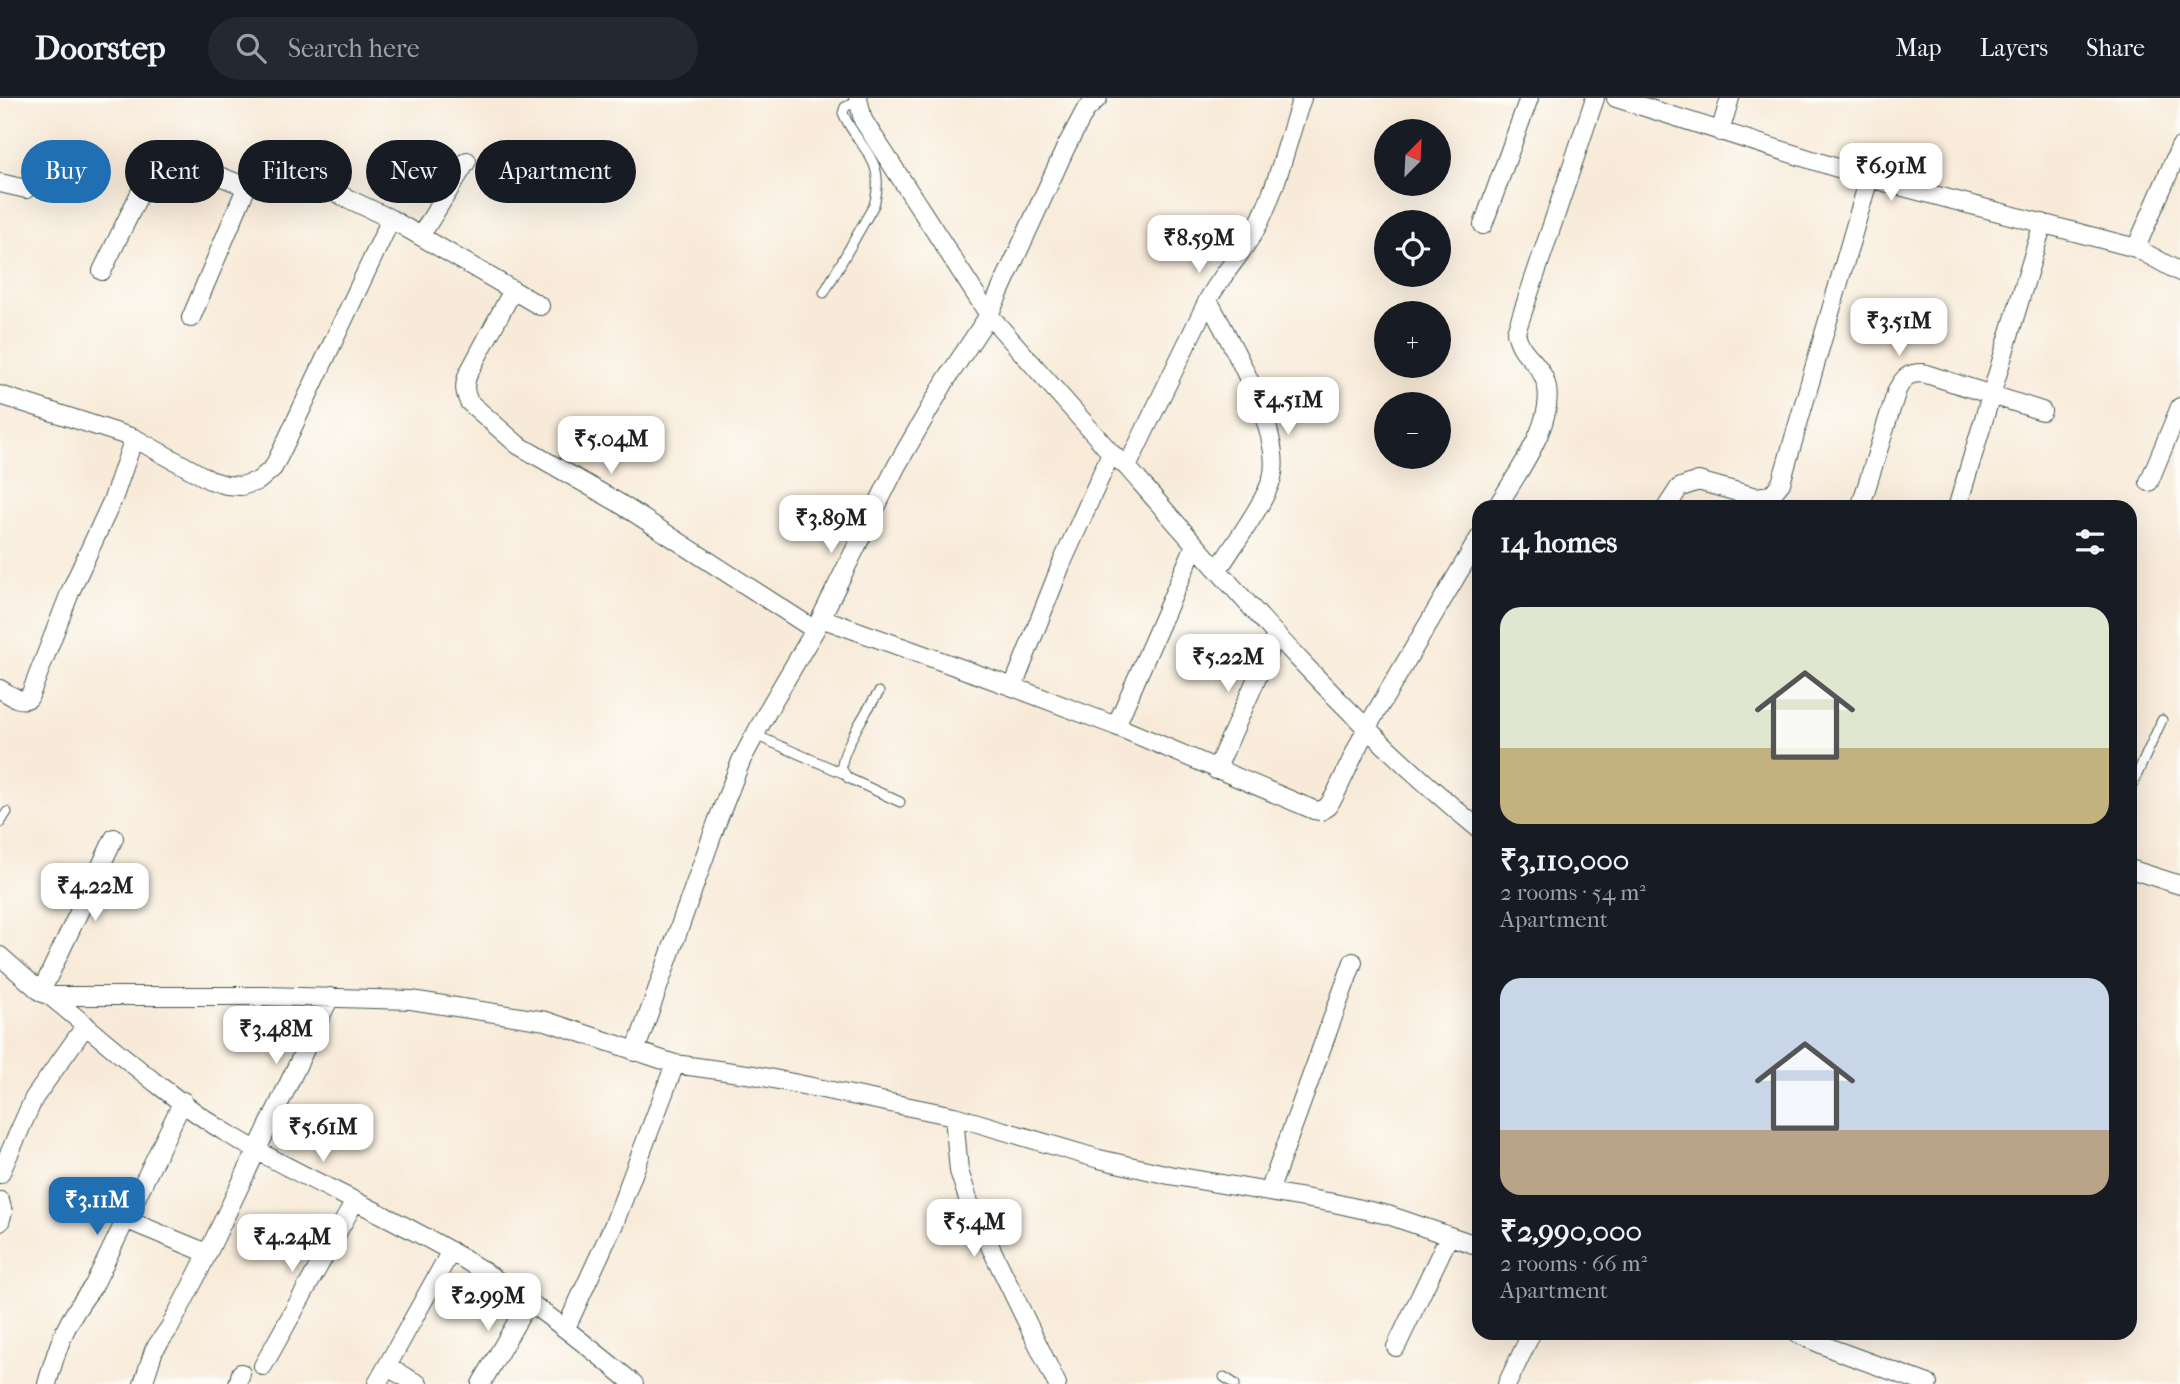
<!DOCTYPE html>
<html lang="en">
<head>
<meta charset="utf-8">
<style>
	:root { --surface:#171b24; --page:#242831; --text:#f1f3f6; --muted:#9ea1a6; --line:#363941; --accent:#1f6fb2 }
	body { margin:0; font-family:"IM FELL French Canon",serif; background:var(--page); color:var(--text); height:100vh; display:flex; flex-direction:column; font-size:26px; white-space:nowrap }
	* { box-sizing:border-box; margin:0 }
	p { font-size:23px; color:var(--muted) }
	.icon { flex:none; width:38px; height:38px; fill:none; stroke:currentColor; stroke-width:2; stroke-linecap:round; stroke-linejoin:round }
	.map { position:relative; flex:1; overflow:hidden }
	.details { position:absolute; left:1472px; top:402px; width:665px; height:840px; display:flex; flex-direction:column; background:var(--surface); border-radius:21px; box-shadow:0 7px 28px #0002 }
	.details>* { flex:none }
	.banner { position:absolute; left:21px; top:42px; width:665px; height:63px; display:flex; gap:14px }
	.needle { width:46px; rotate:24deg }
	.controls { position:absolute; left:1374px; top:21px; display:grid; gap:14px }
	.controls a { display:grid; place-items:center; width:77px; height:77px; border-radius:50%; background:var(--surface); box-shadow:0 7px 28px #0002; font-size:35px }
	.price { position:absolute; translate:-50% -60px; padding:0 16px; border-radius:14px; background:#fff; color:#222; font-size:23px; line-height:46px; filter:drop-shadow(0 2px 4px #0008) }
	.price::after { content:''; position:absolute; left:50%; top:42px; width:21px; height:16px; margin-left:-10px; background:inherit; clip-path:polygon(0 0,100% 0,50% 100%) }
	.price.on { background:var(--accent); color:#fff }
	ul { padding:0; list-style:none }
	li { display:grid; align-content:center; gap:14px; height:371px; padding:0 28px }
	li span { display:grid; place-items:center; height:217px; border-radius:21px; color:#555 }
	li>.icon { margin-inline-start:auto }
	span .icon { width:126px; height:126px; fill:#fffc; stroke-width:1 }
	li b { font-size:30px }
	h2 { display:flex; justify-content:space-between; align-items:center; height:84px; padding:0 28px; font-size:30px }
	.chip { padding:0 24px; border-radius:32px; background:var(--surface); box-shadow:0 7px 28px #0002; font-size:24px; line-height:63px }
	.chip.on { background:var(--accent); color:#fff }
	header { display:flex; align-items:center; gap:42px; box-sizing:border-box; height:98px; padding:0 35px; background:var(--surface); border-bottom:2px solid var(--line) }
	header strong { font-size:33px }
	nav { display:flex; gap:38px; margin-inline-start:auto; font-size:24px }
	.search { width:490px; height:63px; background:var(--page); display:flex; align-items:center; gap:18px; box-sizing:border-box; padding:0 24px; border-radius:38px; color:var(--muted); font-size:26px }
	.map>svg:first-child { display:block }
	.lines { fill:none; stroke-linecap:round; stroke-linejoin:round }
	.lane-casing { stroke:#40574d; stroke-width:11 }
	.street-casing { stroke:#40574d; stroke-width:20 }
	.lane { stroke:#fff; stroke-width:9 }
	.street { stroke:#fff; stroke-width:18 }
</style>
</head>
<body>
<header>
<strong>Doorstep</strong>
<div class="search"><svg class="icon" aria-label="search" viewBox="0 0 24 24"><circle cx="10" cy="10" r="6"/><path d="M15 15l6 6"/></svg>Search here</div>
<nav><a>Map</a><a>Layers</a><a>Share</a></nav>
</header>
<div class="map">
<svg width="2180" height="1286" viewBox="0 0 2180 1286">
	<rect width="100%" height="100%" fill="#fdfcf7"/>
	<filter id="ink" filterUnits="userSpaceOnUse"><feTurbulence type="fractalNoise" baseFrequency=".0143" numOctaves="2"/><feDisplacementMap in="SourceGraphic" scale="14" xChannelSelector="R" yChannelSelector="G"/><feConvolveMatrix kernelMatrix="1 2 1 2 8 2 1 2 1" color-interpolation-filters="sRGB"/></filter>
	<filter id="wash" filterUnits="userSpaceOnUse"><feTurbulence type="fractalNoise" baseFrequency=".00686" numOctaves="4" result="noise"/><feDisplacementMap in="SourceGraphic" scale="28" xChannelSelector="R" yChannelSelector="G"/><feGaussianBlur stdDeviation="1.57" result="paint"/><feColorMatrix in="noise" values="0 0 0 0 0 0 0 0 0 0 0 0 0 0 0 0 0 1.4 0 .05"/><feComposite in="paint" operator="in"/></filter>
	<g filter="url(#wash)">
		<rect width="100%" height="100%" fill="#f8ead8"/>
	</g>
	<g filter="url(#ink)">
		<g class="lines">
			<defs>
				<path id="lane" d="M824,195L874,107C887,59 859,53 843,15L845,9L858,3
					M879,594C870,607 839,656 842,671C843,674 846,677 848,680L900,704
					M755,637L845,676
					M2130,692L2162,622
					M0,725L7,714
					M1224,1279L1235,1286"/>
				<path id="street" d="M858,0L863,22L989,217L1111,355L1127,369C1238,496 1348,624 1479,731
					M1616,0L1869,80L2136,150L2180,174
					M1720,34L1730,0
					M0,85L26,91L35,79L42,63L80,76
					M1483,127L1529,0
					M421,137L467,63
					M2136,150L2180,49
					M102,173L158,58L166,57L247,89
					M513,192L468,276C464,287 464,293 469,304L518,347L619,405L815,532
					M1208,202C1229,242 1284,335 1272,380C1265,405 1232,449 1218,472
					M191,220L252,76C259,67 263,65 275,66L391,121L540,208
					M0,297L134,340L210,382L226,387L241,388L258,383L273,370L283,350L391,121
					M1127,369L1208,202C1223,174 1246,152 1259,125C1278,86 1288,41 1302,0
					M2149,384L2180,309
					M1496,410C1516,377 1561,318 1544,280C1535,259 1521,258 1516,234L1595,0
					M1666,410L1679,390L1698,383L1756,399L1771,397L1781,385L1869,80
					M1860,410L1897,292C1904,279 1908,275 1923,275L2042,313
					M1957,410L2043,125
					M821,520L1013,589L1116,628L1314,712L1321,713L1328,708L1335,697L1366,631L1479,440
					M1013,589L1061,467L1111,355
					M0,591C9,596 19,605 29,600L71,492L113,401L134,340
					M1116,628L1195,447
					M1216,672L1276,537
					M2130,771L2180,787
					M0,858L41,894L50,898C106,943 168,1000 230,1037C301,1080 378,1111 450,1153C516,1191 575,1237 634,1286
					M41,894L114,740
					M50,898H265L411,902L546,923L675,966L754,977L954,1018L1099,1061L1169,1077L1334,1105L1388,1117L1479,1148
					M635,954L717,724L741,663L772,605L815,532L896,369L946,282L989,217L1066,49L1085,13L1098,0
					M954,1018L959,1073L970,1107L1057,1286
					M0,1076L34,1000L86,927
					M1269,1094L1353,864
					M0,1103L3,1114L0,1124
					M127,1122L207,1155
					M566,1230L614,1126L675,966
					M1798,1236L1835,1252L1928,1286
					M1396,1249L1449,1138
					M263,1268L355,1103
					M387,1269L418,1286
					M47,1286C59,1243 66,1223 94,1187L183,1003
					M143,1286L154,1252L170,1229L200,1171L330,899
					M238,1286L241,1275
					M377,1286L451,1153
					M481,1286L529,1203
					M1507,1286L1531,1236"/>
			</defs>
			<!-- lane casing -->
			<use href="#lane" class="lane-casing"/>
			<!-- street casing -->
			<use href="#street" class="street-casing"/>
			<!-- lane -->
			<use href="#lane" class="lane"/>
			<!-- street -->
			<use href="#street" class="street"/>
		</g>
	</g>
</svg>
<div class="controls">
<a><svg class="needle" viewBox="-14 -14 28 28"><path d="M0-13l5 13h-10z" fill="#e53935"/><path d="M0 13l5-13h-10z" fill="#9ea1a6"/></svg></a>
<a><svg class="icon" aria-label="locate" viewBox="0 0 24 24"><circle cx="12" cy="12" r="6"/><path d="M12 2v4M12 18v4M2 12h4M18 12h4"/></svg></a>
<a>+</a>
<a>−</a>
</div>
<b class="price" style="left:1891px;top:105px">₹6.91M</b>
<b class="price" style="left:1199px;top:177px">₹8.59M</b>
<b class="price" style="left:1899px;top:260px">₹3.51M</b>
<b class="price" style="left:1288px;top:339px">₹4.51M</b>
<b class="price" style="left:611px;top:378px">₹5.04M</b>
<b class="price" style="left:831px;top:457px">₹3.89M</b>
<b class="price" style="left:1228px;top:596px">₹5.22M</b>
<b class="price" style="left:95px;top:825px">₹4.22M</b>
<b class="price" style="left:276px;top:968px">₹3.48M</b>
<b class="price" style="left:323px;top:1066px">₹5.61M</b>
<b class="price on" style="left:97px;top:1139px">₹3.11M</b>
<b class="price" style="left:974px;top:1161px">₹5.4M</b>
<b class="price" style="left:292px;top:1176px">₹4.24M</b>
<b class="price" style="left:488px;top:1235px">₹2.99M</b>
<div class="banner">
<a class="chip on">Buy</a>
<a class="chip">Rent</a>
<a class="chip">Filters</a>
<a class="chip">New</a>
<a class="chip">Apartment</a>
</div>
<section class="details">
<h2>14 homes<svg class="icon" aria-label="filters" viewBox="0 0 24 24"><path d="M4 7h16M4 17h16"/><circle cx="9" cy="7" r="2"/><circle cx="15" cy="17" r="2"/></svg></h2>
<ul>
<li><span style="background:linear-gradient(#dfe7d0 65%,#c2b280 0)"><svg class="icon" aria-label="home" viewBox="0 0 24 24"><path d="M3 11l9-7 9 7M6 9v11h12V9"/></svg></span><div><b>₹3,110,000</b><p>2 rooms · 54 m²</p><p>Apartment</p></div></li>
<li><span style="background:linear-gradient(#c9d6e8 70%,#b9a48a 0)"><svg class="icon" aria-label="home" viewBox="0 0 24 24"><path d="M3 11l9-7 9 7M6 9v11h12V9"/></svg></span><div><b>₹2,990,000</b><p>2 rooms · 66 m²</p><p>Apartment</p></div></li>
</ul>
</section>
</div>
</body>
</html>
